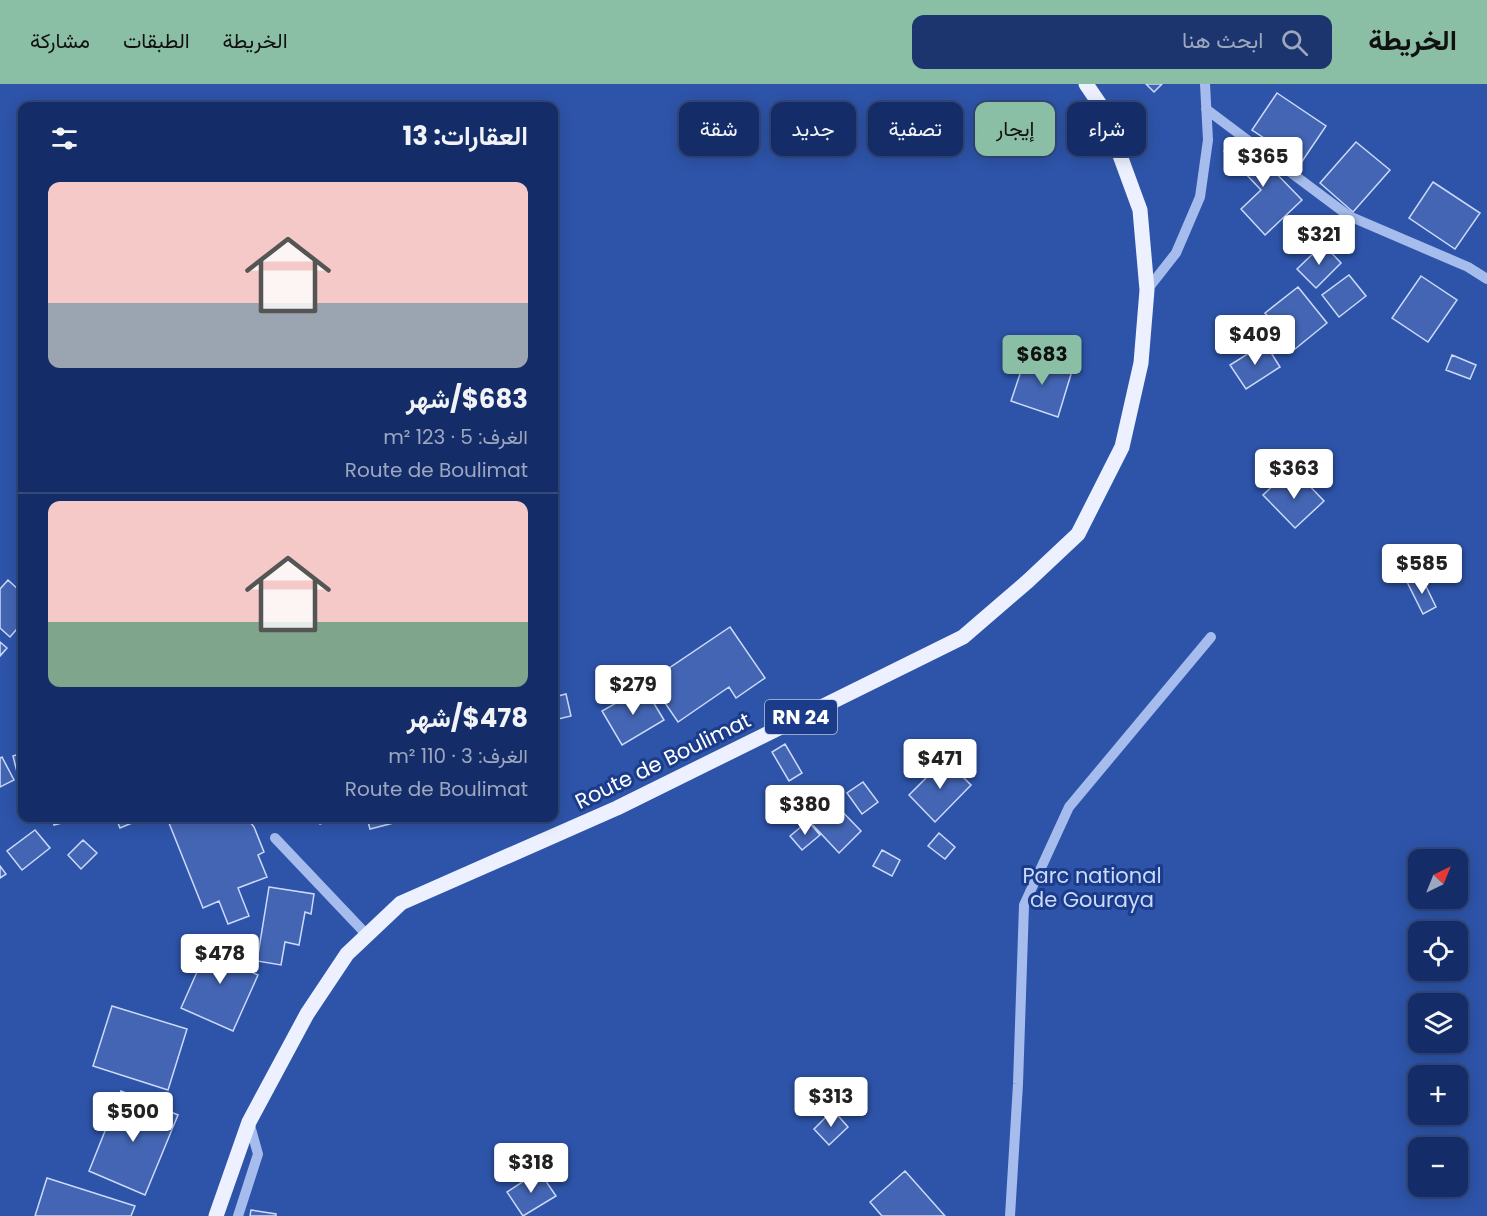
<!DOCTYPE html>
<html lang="ar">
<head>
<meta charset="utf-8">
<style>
	:root { --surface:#142d68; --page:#1d356e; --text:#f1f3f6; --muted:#9da8c0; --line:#33497c; --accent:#8abfa5 }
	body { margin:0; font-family:Poppins,Vazirmatn,sans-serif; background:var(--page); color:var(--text); direction:rtl; height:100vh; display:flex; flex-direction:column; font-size:22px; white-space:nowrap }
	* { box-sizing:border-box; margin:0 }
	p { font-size:20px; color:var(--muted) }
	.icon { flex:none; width:33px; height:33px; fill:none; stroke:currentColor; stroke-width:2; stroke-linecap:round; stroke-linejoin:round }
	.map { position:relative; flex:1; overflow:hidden; direction:ltr }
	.sheet { position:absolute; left:18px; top:18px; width:540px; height:720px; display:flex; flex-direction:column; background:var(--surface); border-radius:12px; box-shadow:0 3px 15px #0003,0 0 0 2px var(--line); direction:rtl }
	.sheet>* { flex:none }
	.top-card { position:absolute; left:576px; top:18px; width:570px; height:54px; direction:rtl; display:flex; gap:12px }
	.needle { width:39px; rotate:43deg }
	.fabs { position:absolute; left:1408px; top:765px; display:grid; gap:12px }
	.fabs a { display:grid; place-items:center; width:60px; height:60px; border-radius:12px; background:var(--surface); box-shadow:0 3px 15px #0003,0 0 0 2px var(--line); font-size:30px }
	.price { position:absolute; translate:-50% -51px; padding:0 14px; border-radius:6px; background:#fff; color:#222; font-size:20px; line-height:39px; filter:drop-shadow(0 2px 3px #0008) }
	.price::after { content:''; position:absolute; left:50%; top:36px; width:18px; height:14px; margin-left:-9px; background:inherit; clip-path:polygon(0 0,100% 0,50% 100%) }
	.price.active { background:var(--accent); color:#111 }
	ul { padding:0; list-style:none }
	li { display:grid; align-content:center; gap:12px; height:318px; padding:0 30px }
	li+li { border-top:2px solid var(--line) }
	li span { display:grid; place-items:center; height:186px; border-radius:12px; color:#555 }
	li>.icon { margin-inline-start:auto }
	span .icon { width:108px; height:108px; fill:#fffc; stroke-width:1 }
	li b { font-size:26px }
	h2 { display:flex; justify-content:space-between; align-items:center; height:72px; padding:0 30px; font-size:26px }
	.pill { padding:0 21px; border-radius:12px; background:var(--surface); box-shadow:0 3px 15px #0003,0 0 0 2px var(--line); font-size:21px; line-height:54px }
	.pill.active { background:var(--accent); color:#111 }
	header { display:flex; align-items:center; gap:36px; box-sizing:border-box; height:84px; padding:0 30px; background:var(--accent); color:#111 }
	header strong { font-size:28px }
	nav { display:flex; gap:33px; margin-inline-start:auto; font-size:21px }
	.search { width:420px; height:54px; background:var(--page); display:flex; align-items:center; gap:15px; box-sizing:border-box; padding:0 21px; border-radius:12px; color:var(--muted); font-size:22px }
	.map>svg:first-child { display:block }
	.green { fill:#2e54a9; fill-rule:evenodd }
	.building { fill:#4365b3; stroke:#cbdaf9; stroke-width:1.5 }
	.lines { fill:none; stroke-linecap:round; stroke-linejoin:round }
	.minor { stroke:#a5bced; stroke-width:10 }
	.major { stroke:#ecf0ff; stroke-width:15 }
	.labels { text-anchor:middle; stroke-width:6; stroke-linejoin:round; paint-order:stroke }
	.shield { fill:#1b3c8b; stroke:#bbc4dc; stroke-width:1.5 }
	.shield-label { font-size:20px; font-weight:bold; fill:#fff }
	.street-label { font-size:21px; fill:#fff; stroke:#1b3c8b }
	.park-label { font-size:21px; fill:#cbdaf9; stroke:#1b3c8b }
</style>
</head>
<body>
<header>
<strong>الخريطة</strong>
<div class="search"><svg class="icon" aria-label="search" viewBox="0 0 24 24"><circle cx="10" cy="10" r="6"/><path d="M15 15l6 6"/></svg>ابحث هنا</div>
<nav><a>الخريطة</a><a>الطبقات</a><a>مشاركة</a></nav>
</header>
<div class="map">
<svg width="1487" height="1132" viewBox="0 0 1487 1132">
	<rect width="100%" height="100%" fill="#1b3c8b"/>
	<!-- green -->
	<path class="green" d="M0,0H1487V1132H0ZM22,22H554V734H22ZM1419,776H1458V814H1419ZM1419,848H1458V886H1419ZM1419,920H1458V958H1419ZM1419,992H1458V1030H1419ZM1419,1064H1458V1102H1419Z"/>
	<!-- building -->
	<path class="building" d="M1146,0H1162L1154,8Z
		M1277,9L1326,42L1301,79L1252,46Z
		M1240,52L1302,116L1265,151L1241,125L1261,106L1224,67Z
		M1356,58L1390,86L1353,128L1320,99Z
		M1433,98L1480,129L1455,165L1409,134Z
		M1323,160L1341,179L1316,204L1297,185Z
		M1349,191L1366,212L1339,233L1322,211Z
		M1421,192L1457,216L1428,258L1392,234Z
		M1298,203L1327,239L1295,265L1265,229Z
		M1265,259L1280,283L1246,305L1230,281Z
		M1452,271L1476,281L1470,295L1446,286Z
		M1026,272L1072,287L1058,333L1011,317Z
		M1283,392L1292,401L1301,393L1324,417L1295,444L1263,411Z
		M1421,492L1436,523L1423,530L1407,498Z
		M8,496L22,509V539L10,553L0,544V505Z
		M730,543L765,594L736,614L729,603L678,638L650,597Z
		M0,558L7,564L0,572Z
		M644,603L664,636L622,661L602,627Z
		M566,610L571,632L554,636V613Z
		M785,660L802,689L789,697L772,668Z
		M22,669V708L13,672Z
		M2,673L14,696L0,703V674Z
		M945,675L971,701L935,738L909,711Z
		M863,698L878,718L862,730L847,709Z
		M833,718L861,747L839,769L811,739Z
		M52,734H81L54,741Z
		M116,734H144L120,744Z
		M167,734H247L254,743L264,768L258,771L267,793L238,804L249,832L228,840L219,817L203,824Z
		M317,734H335L320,740Z
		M367,734H413L370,745Z
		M808,737L820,751L802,766L790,752Z
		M35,746L50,764L22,786L7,767Z
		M939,749L955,763L945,775L928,762Z
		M83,756L97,769L81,785L68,771Z
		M882,766L900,776L892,792L873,782Z
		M0,782L6,790L0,794Z
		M269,803L314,810L311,830L305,828L299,861L285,858L281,881L257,877Z
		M213,852L245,866L238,882L258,891L233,947L181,924Z
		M112,922L187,945L168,1006L93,982Z
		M121,1007L178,1031L145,1111L89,1087Z
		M833,1026L848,1043L829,1061L814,1045Z
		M539,1087L556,1112L523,1132L507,1108Z
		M905,1087L945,1132H882L870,1118Z
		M47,1094L135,1122L131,1132H35Z
		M251,1126L276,1130V1132H250Z"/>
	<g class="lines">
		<!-- minor -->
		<path class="minor" d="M1206,25L1349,132L1468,183L1487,195
			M1147,206L1176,169L1200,113L1208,56L1205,0
			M275,754L367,851
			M238,1132L258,1070L249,1038
			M1010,1132L1018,1000L1024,821L1069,723L1211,553"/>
		<!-- major -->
		<path class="major" d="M216,1132L249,1038L307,930L347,870L401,819L617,724L963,553L1028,497L1078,450L1122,363L1141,279L1147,206L1140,126L1103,25L1086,0"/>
	</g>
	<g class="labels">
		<!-- shield labels -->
		<rect class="shield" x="765" y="616" width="72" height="34" rx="4.5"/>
		<g class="shield-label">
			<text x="801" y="640">RN 24</text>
		</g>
		<!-- street labels -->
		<g class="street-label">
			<text transform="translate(663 677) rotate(-26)" y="7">Route de Boulimat</text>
		</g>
		<!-- park labels -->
		<g class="park-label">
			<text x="1092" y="799">Parc national<tspan x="1092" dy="24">de Gouraya</tspan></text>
		</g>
	</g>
</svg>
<div class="fabs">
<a><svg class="needle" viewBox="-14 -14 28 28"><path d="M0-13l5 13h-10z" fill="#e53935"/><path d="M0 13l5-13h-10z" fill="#9da8c0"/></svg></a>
<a><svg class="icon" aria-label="locate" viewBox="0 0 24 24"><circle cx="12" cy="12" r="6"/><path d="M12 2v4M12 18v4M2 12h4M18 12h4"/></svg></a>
<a><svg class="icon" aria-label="layers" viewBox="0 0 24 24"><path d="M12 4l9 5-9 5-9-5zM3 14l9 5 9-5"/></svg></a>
<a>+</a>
<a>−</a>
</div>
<b class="price" style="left:1263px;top:104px">$365</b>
<b class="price" style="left:1319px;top:182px">$321</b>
<b class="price" style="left:1255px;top:282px">$409</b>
<b class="price active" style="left:1042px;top:302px">$683</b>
<b class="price" style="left:1294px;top:416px">$363</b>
<b class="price" style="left:1422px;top:511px">$585</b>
<b class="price" style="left:633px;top:632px">$279</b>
<b class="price" style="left:940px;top:706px">$471</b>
<b class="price" style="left:805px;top:752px">$380</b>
<b class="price" style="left:220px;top:901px">$478</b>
<b class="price" style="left:831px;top:1044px">$313</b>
<b class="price" style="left:133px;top:1059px">$500</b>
<b class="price" style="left:531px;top:1110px">$318</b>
<div class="top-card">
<a class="pill">شراء</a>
<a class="pill active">إيجار</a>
<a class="pill">تصفية</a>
<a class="pill">جديد</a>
<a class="pill">شقة</a>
</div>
<section class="sheet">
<h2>العقارات: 13<svg class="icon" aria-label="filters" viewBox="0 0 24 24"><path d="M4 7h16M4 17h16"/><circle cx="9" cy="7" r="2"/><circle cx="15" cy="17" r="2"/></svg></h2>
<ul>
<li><span style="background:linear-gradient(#f6c9c9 65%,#9aa5b1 0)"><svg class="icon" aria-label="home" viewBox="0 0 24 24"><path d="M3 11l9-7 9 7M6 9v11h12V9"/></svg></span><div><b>$683/شهر</b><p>الغرف: 5 · 123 m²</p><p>Route de Boulimat</p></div></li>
<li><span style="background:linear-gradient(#f6c9c9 65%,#7fa58c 0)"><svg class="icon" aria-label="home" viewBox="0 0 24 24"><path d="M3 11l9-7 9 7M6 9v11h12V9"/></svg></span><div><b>$478/شهر</b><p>الغرف: 3 · 110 m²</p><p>Route de Boulimat</p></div></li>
</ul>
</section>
</div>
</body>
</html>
